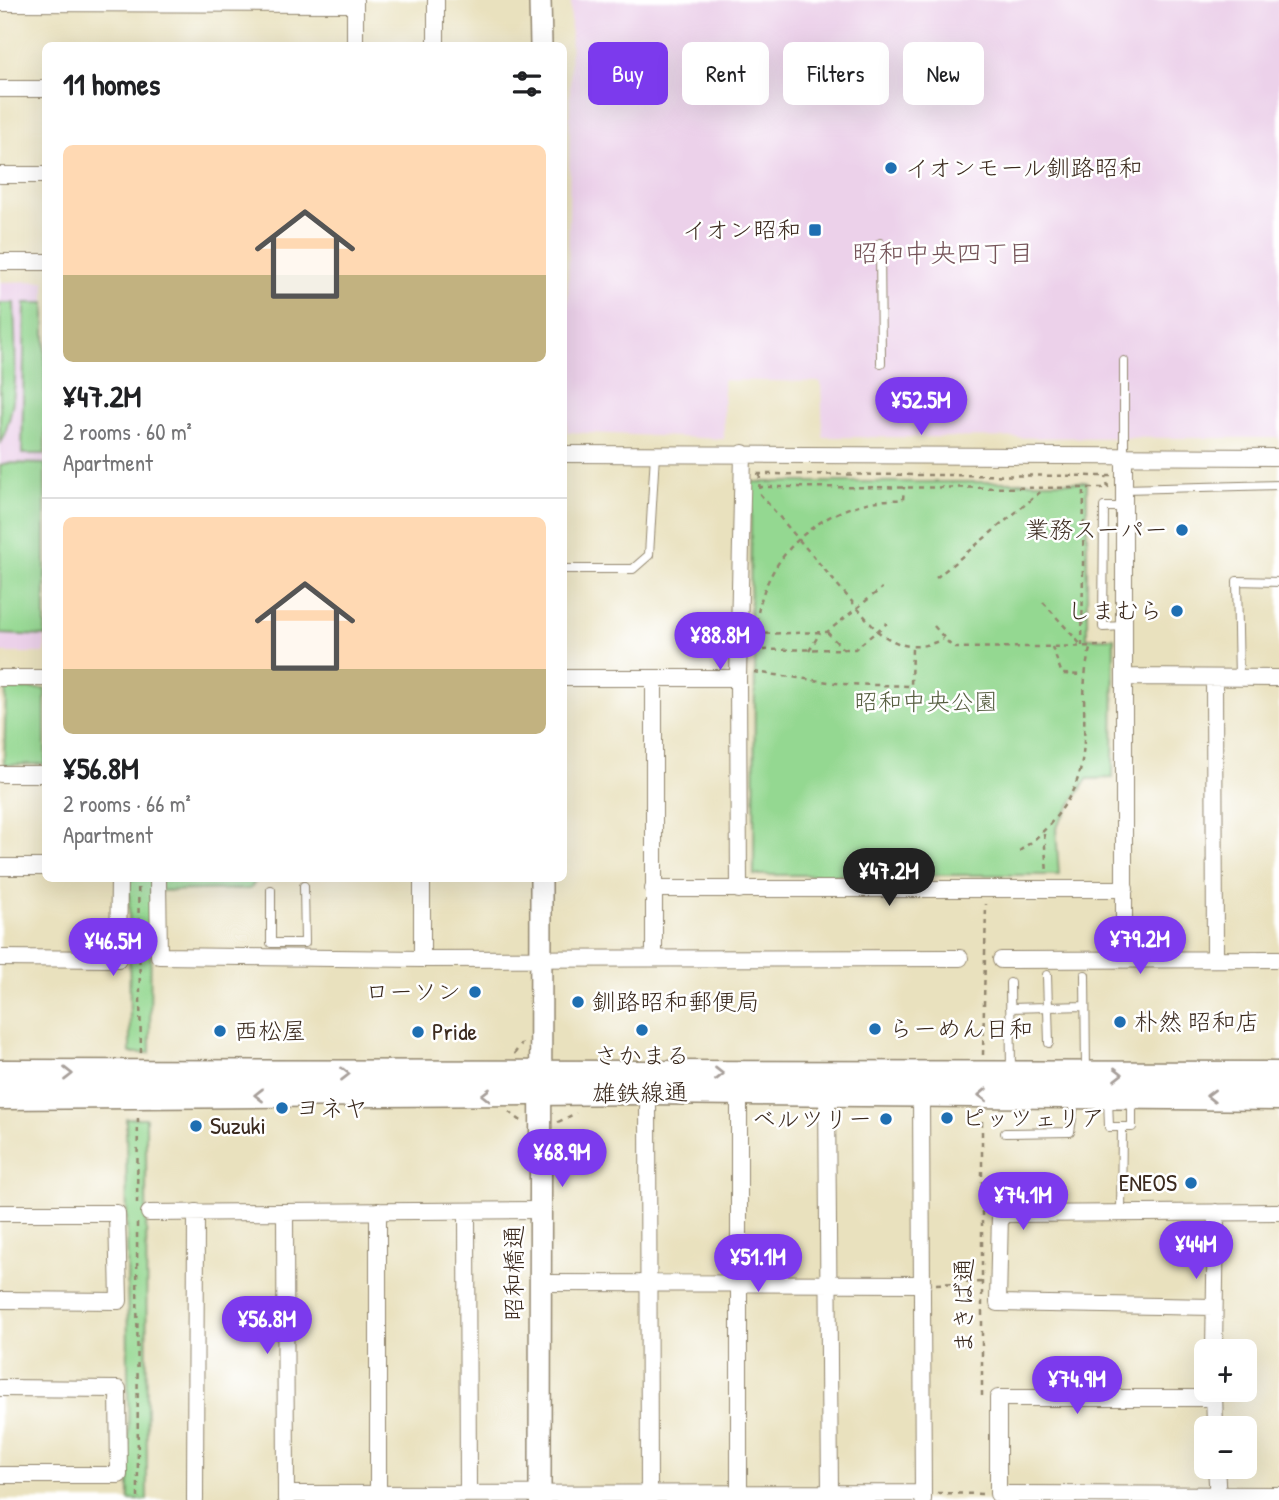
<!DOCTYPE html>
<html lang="en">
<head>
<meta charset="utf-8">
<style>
	:root { --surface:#fff; --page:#f2f2f2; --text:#202124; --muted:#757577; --line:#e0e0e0; --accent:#7c3aed }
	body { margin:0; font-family:"Patrick Hand","Klee One",sans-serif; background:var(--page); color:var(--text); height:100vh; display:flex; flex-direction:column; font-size:26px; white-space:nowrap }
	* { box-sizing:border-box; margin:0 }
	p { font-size:23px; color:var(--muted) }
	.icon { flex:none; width:38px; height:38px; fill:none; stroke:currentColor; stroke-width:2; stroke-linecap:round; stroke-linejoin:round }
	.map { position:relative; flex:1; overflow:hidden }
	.side { position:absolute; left:42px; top:42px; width:525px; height:840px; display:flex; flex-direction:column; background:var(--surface); border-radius:10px; box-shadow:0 7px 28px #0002 }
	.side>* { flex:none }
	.hud { position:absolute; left:588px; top:42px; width:584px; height:63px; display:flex; gap:14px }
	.fabs { position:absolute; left:1194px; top:1339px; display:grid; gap:14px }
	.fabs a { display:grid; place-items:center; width:63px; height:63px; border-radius:10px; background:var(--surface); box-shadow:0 7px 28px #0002; font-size:35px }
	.price { position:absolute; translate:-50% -60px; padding:0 16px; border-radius:24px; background:var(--accent); color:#fff; font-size:23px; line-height:46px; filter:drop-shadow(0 2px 4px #0008) }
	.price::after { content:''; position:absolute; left:50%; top:42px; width:21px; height:16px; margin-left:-10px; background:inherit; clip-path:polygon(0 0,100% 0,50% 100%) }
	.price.on { background:#222; color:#fff }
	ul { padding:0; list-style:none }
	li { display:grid; align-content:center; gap:14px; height:371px; padding:0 21px }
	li+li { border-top:2px solid var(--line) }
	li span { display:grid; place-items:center; height:217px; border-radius:10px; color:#555 }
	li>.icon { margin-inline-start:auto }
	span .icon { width:126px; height:126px; fill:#fffc; stroke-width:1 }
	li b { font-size:30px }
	h2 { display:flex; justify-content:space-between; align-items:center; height:84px; padding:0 21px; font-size:30px }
	.pill { padding:0 24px; border-radius:10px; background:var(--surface); box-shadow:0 7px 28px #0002; font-size:24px; line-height:63px }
	.pill.on { background:var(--accent); color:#fff }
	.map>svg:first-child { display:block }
	.built { fill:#ecd1ea }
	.green { fill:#94d891; stroke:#688158; stroke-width:2 }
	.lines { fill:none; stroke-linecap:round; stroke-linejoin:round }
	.service-casing { stroke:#92866e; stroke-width:10 }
	.minor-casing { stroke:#92866e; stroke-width:18 }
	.tertiary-casing { stroke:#92866e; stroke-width:24 }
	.primary-casing { stroke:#92866e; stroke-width:29 }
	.path { stroke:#92866e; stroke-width:2.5; stroke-dasharray:5 5; stroke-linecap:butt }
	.service { stroke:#fff; stroke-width:8 }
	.minor { stroke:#fff; stroke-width:16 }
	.tertiary { stroke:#fff; stroke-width:21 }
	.primary { stroke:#fff; stroke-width:26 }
	.oneway { stroke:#a79f9a }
	.poi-dot { fill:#1f6fb2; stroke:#fff; stroke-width:2.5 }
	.labels { text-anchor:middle; stroke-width:5; stroke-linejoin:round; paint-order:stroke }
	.poi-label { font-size:24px; fill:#3b2a1e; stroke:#fff; text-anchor:start }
	.park-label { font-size:24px; fill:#565e40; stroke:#fff }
	.street-label { font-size:24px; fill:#3b2a1e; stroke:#fff }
	.neighbourhood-label { font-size:26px; fill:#755459; stroke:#fff }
</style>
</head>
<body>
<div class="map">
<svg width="1279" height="1500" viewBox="0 0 1279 1500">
	<rect width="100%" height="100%" fill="#fff"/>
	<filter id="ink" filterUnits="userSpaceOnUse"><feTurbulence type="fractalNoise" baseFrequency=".0143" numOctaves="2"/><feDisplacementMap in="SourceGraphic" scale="14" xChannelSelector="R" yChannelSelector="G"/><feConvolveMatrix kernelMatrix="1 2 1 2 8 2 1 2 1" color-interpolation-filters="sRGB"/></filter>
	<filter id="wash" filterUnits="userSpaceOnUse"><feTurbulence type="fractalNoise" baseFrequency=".00686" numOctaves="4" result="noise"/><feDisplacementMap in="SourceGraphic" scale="28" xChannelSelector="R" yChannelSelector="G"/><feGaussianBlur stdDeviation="1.57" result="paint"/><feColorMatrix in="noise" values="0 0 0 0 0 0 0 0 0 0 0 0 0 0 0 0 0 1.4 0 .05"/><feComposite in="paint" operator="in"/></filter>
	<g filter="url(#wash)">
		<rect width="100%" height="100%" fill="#e9e1be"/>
		<!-- built -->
		<path class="built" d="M571,0H1279V438L823,437L821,382L723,380L724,439L567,432Z
			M45,281V653H0V282Z"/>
		<!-- green -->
		<path class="green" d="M0,303H14C15,350 21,402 0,444Z
			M25,303H45V454H22Z
			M7,463L45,464V636L0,634V465Z
			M751,482H1087V638H1114L1113,778L1087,779L1056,828L1059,875H754L755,646H750Z
			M6,689H45V764L4,765Z
			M129,879H257L250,889L151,891L150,1053H130Z
			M126,1118H146L147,1500H129Z"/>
	</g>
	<g filter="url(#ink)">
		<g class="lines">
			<defs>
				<path id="service" d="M880,243L881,363
					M1124,361V456
					M1124,489L1279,485
					M1124,507H1104L1103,627L1124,626
					M564,569H633L649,555L655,454
					M1239,679L1237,581L1279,582
					M271,890V943H305L304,886
					M1047,975L1049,1043
					M1085,975L1086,1071
					M1010,983L1011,1071
					M1010,1008L1085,1006
					M1108,1098L1109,1127H1122
					M1005,1133L1070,1132L1075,1099
					M1121,1213L1122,1127H1132V1099"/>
				<path id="minor" d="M0,3L355,4
					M355,46V0
					M436,46V0
					M0,89H46
					M0,175H46
					M0,262H46
					M564,454L1279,457
					M1125,677L1279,678
					M0,678H46
					M564,678H738
					M654,679V958
					M1214,679L1215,958
					M0,774H46
					M0,867H46
					M158,878L159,956L422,959L960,958
					M653,889H1125
					M739,890L738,678L743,453
					M0,958L118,959L119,878
					M1124,958V457
					M422,959V878
					M1001,960L1279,959
					M648,1091L649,1500
					M739,1093V1494
					M827,1093L830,1494
					M921,1094L923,1500
					M467,1211L468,1494
					M285,1212L286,1500
					M0,1213H117L119,1301L0,1300
					M149,1213L541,1210
					M541,1283L923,1284
					M1213,1307L998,1303L1000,1214L1279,1212
					M1214,1351L1216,1212
					M0,1388L118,1389L119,1475H0
					M1214,1390L1215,1428
					M1214,1398H998V1494L1279,1495
					M1216,1466L1218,1500
					M378,1493V1211
					M286,1494L923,1493
					M195,1500L196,1212"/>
				<path id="tertiary" d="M540,0L541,46
					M540,1500L541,878"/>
				<path id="primary" d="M0,1073L1279,1075
					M0,1096L648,1091L1279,1097"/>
			</defs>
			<!-- service casing -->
			<use href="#service" class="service-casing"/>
			<!-- minor casing -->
			<use href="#minor" class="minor-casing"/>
			<!-- tertiary casing -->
			<use href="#tertiary" class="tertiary-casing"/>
			<!-- primary casing -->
			<use href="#primary" class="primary-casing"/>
			<!-- path -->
			<path class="path" d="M757,474L1111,476
				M760,474L759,493L877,631C900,648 917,651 943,639
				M758,487L1108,488L1106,476
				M936,578L1044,489
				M1043,602L1082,646
				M934,626L953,648L1108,646
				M756,632C758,556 828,496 903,500L904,487
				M827,632L844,650
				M755,634L827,632L882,588
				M1082,646L1084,488
				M1052,647L1062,674L1083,675
				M753,650L855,649L887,623
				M809,651L820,633
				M754,672L843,684L911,686L912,648
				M1044,834L1047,873
				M1019,851C1047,833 1078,795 1082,761C1088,722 1079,690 1090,649
				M138,878L141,1054
				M514,1054L522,1043
				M983,1055L986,904
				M509,1112L524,1123
				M558,1122L576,1113
				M137,1203L138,1115
				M137,1223L138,1500
				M936,1284L981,1282
				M982,1396V1116
				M937,1493L983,1494"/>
			<!-- service -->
			<use href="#service" class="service"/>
			<!-- minor -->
			<use href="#minor" class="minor"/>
			<!-- tertiary -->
			<use href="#tertiary" class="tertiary"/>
			<!-- primary -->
			<use href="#primary" class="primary"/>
		</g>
		<!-- one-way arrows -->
		<defs><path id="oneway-chevron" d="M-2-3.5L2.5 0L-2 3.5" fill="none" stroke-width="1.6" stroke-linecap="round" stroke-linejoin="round" transform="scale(1.75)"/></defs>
		<g class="oneway">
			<use href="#oneway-chevron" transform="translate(68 1074)"/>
			<use href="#oneway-chevron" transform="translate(345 1074)"/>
			<use href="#oneway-chevron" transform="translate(719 1074)"/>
			<use href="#oneway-chevron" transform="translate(1118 1074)"/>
			<use href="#oneway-chevron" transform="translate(259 1095) rotate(180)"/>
			<use href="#oneway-chevron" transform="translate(486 1095) rotate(180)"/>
			<use href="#oneway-chevron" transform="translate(983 1095) rotate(179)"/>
			<use href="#oneway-chevron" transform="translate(1211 1096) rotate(-179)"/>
		</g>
	</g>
	<!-- markers -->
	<g class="poi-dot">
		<circle cx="891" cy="168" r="7"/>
		<rect x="808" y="223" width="14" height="14" rx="3.5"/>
		<circle cx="1182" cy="530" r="7"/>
		<circle cx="1177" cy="611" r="7"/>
		<circle cx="475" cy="992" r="7"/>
		<circle cx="578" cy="1002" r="7"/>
		<circle cx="1120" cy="1022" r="7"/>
		<circle cx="875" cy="1029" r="7"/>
		<circle cx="642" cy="1030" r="7"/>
		<circle cx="220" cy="1031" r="7"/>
		<circle cx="418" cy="1032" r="7"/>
		<circle cx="282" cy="1108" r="7"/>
		<circle cx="947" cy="1118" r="7"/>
		<circle cx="886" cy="1119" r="7"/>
		<circle cx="196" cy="1126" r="7"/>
		<circle cx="1191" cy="1183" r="7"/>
	</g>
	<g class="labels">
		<!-- poi labels -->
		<g class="poi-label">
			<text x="905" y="176">イオンモール釧路昭和</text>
			<text x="801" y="238" text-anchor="end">イオン昭和</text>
			<text x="1168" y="538" text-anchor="end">業務スーパー</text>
			<text x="1163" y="619" text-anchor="end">しまむら</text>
			<text x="461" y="1000" text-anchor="end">ローソン</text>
			<text x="592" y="1010">釧路昭和郵便局</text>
			<text x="1134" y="1030">朴然 昭和店</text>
			<text x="889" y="1037">らーめん日和</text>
			<text x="234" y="1039">西松屋</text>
			<text x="432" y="1040">Pride</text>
			<text x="642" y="1064" text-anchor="middle">さかまる</text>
			<text x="296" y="1116">ヨネヤ</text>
			<text x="961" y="1126">ピッツェリア</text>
			<text x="872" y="1127" text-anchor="end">ベルツリー</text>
			<text x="210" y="1134">Suzuki</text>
			<text x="1177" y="1191" text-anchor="end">ENEOS</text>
		</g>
		<!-- park labels -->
		<g class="park-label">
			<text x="926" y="710">昭和中央公園</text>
		</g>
		<!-- street labels -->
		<g class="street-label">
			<text transform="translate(640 1093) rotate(-1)" y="8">雄鉄線通</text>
			<text transform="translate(514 1273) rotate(-90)" y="8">昭和橋通</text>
			<text transform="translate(964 1306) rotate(-90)" y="8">まきば通</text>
		</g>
		<!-- neighbourhood labels -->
		<g class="neighbourhood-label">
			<text x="943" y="262">昭和中央四丁目</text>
		</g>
	</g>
</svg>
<div class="fabs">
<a>+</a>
<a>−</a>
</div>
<b class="price" style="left:921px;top:437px">¥52.5M</b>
<b class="price" style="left:720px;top:672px">¥88.8M</b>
<b class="price on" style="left:889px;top:908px">¥47.2M</b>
<b class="price" style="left:1140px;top:976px">¥79.2M</b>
<b class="price" style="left:113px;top:978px">¥46.5M</b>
<b class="price" style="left:562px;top:1189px">¥68.9M</b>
<b class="price" style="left:1023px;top:1232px">¥74.1M</b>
<b class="price" style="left:1196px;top:1281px">¥44M</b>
<b class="price" style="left:758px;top:1294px">¥51.1M</b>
<b class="price" style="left:267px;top:1356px">¥56.8M</b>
<b class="price" style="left:1077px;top:1416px">¥74.9M</b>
<div class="hud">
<a class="pill on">Buy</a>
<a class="pill">Rent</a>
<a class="pill">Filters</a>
<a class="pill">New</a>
</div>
<section class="side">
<h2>11 homes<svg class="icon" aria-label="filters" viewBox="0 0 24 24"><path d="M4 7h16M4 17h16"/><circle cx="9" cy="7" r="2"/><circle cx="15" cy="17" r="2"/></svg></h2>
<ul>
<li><span style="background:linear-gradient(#ffd9b3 60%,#c2b280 0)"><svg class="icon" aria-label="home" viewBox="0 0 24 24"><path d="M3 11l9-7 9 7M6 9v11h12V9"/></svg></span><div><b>¥47.2M</b><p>2 rooms · 60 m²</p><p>Apartment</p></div></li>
<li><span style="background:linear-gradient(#ffd9b3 70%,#c2b280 0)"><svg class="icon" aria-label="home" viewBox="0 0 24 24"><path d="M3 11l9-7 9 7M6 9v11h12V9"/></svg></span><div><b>¥56.8M</b><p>2 rooms · 66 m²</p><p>Apartment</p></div></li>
</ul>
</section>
</div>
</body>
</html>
